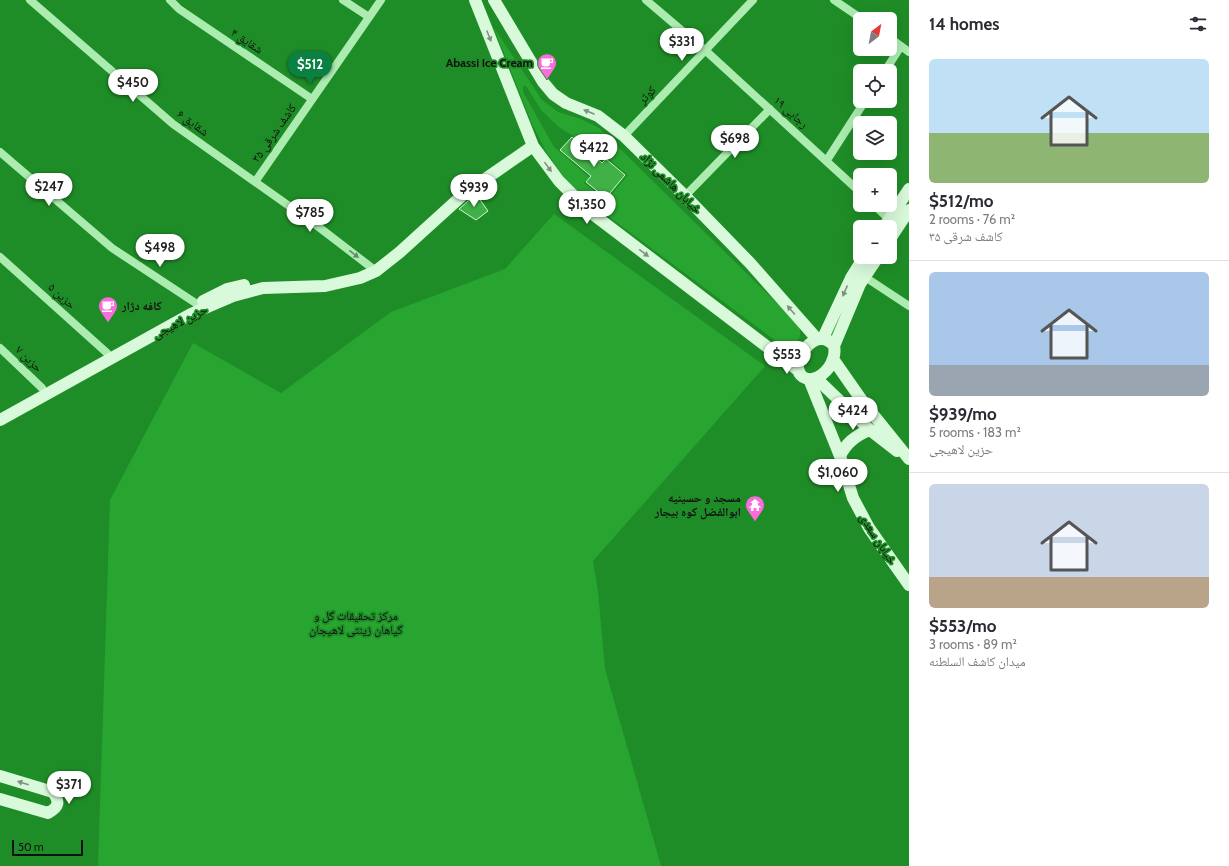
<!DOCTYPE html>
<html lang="en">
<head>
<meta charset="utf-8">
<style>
	:root { --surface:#fff; --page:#f7f7f7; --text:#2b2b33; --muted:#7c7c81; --line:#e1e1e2; --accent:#0b8043 }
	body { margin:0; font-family:Cabin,"Noto Naskh Arabic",sans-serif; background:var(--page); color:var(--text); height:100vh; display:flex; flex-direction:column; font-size:15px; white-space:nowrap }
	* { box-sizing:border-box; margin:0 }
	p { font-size:13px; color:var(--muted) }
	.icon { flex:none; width:22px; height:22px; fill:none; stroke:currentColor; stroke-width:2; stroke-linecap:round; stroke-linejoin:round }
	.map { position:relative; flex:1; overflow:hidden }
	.details { display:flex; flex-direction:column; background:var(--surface); width:320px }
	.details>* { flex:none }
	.needle { width:26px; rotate:32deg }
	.fabs { position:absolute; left:853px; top:12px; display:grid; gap:8px }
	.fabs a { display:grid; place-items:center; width:44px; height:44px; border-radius:6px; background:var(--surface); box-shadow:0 4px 16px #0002; font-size:20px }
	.scale { position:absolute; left:12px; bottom:10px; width:71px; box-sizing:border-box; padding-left:4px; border:2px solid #111; border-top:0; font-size:11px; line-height:14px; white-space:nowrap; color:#111; -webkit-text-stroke:3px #1f8d27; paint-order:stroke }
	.price { position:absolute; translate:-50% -34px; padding:0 9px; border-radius:14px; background:#fff; color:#222; font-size:13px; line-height:26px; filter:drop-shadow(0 1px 2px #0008) }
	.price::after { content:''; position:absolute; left:50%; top:24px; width:12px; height:9px; margin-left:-6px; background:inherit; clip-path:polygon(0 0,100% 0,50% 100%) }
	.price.current { background:var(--accent); color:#fff }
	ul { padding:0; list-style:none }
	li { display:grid; align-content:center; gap:8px; height:212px; padding:0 20px }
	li+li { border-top:1px solid var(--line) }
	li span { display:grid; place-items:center; height:124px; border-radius:6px; color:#555 }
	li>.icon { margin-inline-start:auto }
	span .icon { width:72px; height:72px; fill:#fffc; stroke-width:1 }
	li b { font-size:17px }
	h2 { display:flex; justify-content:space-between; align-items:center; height:48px; padding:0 20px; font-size:17px }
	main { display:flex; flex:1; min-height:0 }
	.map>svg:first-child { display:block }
	.green { fill:#28a530; fill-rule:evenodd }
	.building { fill:#3fb147; stroke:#d2f9d4 }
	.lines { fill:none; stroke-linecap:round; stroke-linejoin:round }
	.street { stroke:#acecb0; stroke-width:8 }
	.secondary { stroke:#d9f9db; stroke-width:12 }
	.oneway { fill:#7f9180 }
	.oneway2 { fill:#668968 }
	.labels { text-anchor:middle; stroke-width:3.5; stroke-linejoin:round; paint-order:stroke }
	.street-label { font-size:12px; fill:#111; stroke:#1f8d27 }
	.poi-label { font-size:12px; font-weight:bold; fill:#111; stroke:#1f8d27; text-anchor:end }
	.park-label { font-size:12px; fill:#111; stroke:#1f8d27 }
</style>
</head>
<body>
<main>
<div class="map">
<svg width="909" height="866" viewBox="0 0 909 866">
	<rect width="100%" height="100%" fill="#1f8d27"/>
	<!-- green -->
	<path class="green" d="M494,28L542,100L558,112L581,119L599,128L797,323C805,336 797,346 784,347L588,201L567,182L547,153L532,124ZM523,85L527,87L541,110L560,128L572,135L602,160L605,156L628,175L606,201L584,183L589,177L554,147L523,92Z
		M554,214L765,366L593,561L598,591L605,669L661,866H98L110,500L193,343L281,393L391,312L505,269Z"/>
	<!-- building -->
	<path class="building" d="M572,137L602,163L606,159L625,175L606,198L586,182L591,176L560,150Z
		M476,194L488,211L476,220L459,209Z"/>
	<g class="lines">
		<!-- street -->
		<path class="street" d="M30,0L173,124L316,225L376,271
			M170,0L179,9L312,99
			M343,0L369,17
			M646,0L706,51L860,192
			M834,0L862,19
			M890,38L909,52
			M885,71L901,46
			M624,136L753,0
			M0,152L112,248L197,304
			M827,160L865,101
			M255,182L381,0
			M685,196L770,109
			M874,205L889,219
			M0,257L107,353
			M865,277L909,306
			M0,348L42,388"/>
		<!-- secondary -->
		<path class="secondary" d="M475,0L533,146L559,181L590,212L799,371
			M494,0L543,82L553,94L566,103L598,116L624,136L685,196L750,263L817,339
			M884,227L909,189
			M890,239L909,210
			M203,301L227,289L244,285
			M823,338L851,278L864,257
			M834,346C816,322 786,366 803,377C816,385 830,369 833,359C835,354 835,351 834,346L860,284L878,257
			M833,359L863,402L909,459
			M816,378L870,430L897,451
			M809,379L840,456L853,498L869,528L909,585
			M0,420L191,314L233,296L263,288L325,286L360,278L376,271L400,252L465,193L533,146
			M840,456C846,443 856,435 870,430
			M0,776L53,792C60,802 59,807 48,813L0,799"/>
	</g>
	<!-- one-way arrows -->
	<defs><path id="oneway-solid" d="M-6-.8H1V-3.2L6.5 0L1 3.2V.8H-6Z"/></defs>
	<g class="oneway">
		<use href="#oneway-solid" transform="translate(489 36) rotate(68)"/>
		<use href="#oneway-solid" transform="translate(589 112) rotate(-157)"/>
		<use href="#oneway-solid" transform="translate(548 167) rotate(54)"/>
		<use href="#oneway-solid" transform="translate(644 253) rotate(37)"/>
		<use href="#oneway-solid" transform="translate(845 291) rotate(114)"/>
		<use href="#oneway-solid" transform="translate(791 310) rotate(-131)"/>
		<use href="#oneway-solid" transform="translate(23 783) rotate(-163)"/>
	</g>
	<use class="oneway2" href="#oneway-solid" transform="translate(354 254) rotate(38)"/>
	<!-- icons -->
	<defs>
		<symbol id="cafe-pin" viewBox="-11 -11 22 30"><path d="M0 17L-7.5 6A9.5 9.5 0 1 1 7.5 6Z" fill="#fa6cdb" stroke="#1f8d27"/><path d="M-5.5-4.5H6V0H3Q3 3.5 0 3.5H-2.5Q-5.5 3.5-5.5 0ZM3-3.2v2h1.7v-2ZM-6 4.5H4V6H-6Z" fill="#fff"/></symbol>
		<symbol id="temple-pin" viewBox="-11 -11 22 30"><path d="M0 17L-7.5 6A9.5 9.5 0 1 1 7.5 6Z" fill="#fa6cdb" stroke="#1f8d27"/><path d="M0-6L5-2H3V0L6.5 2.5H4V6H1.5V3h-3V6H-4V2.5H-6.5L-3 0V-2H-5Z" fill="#fff"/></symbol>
	</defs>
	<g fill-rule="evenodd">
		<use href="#cafe-pin" x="536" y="52" width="22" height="30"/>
		<use href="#cafe-pin" x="97" y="295" width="22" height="30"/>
		<use href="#temple-pin" x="744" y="494" width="22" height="30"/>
	</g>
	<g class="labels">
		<!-- street labels -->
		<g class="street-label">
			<text transform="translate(247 41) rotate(34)" y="4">شقایق ۴</text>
			<text transform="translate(647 95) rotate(-46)" y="4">کوثر</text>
			<text transform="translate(791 112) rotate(42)" y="4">رجایی ۱۹</text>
			<text transform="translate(193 123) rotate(36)" y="4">شقایق ۶</text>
			<text transform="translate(274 133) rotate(-55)" y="4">کاشف شرقی ۳۵</text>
			<text transform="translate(671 183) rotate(45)" y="4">خیابان هاشمی نژاد</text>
			<text transform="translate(62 296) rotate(42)" y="4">حزین ۵</text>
			<text transform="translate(180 322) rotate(-27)" y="4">حزین لاهیجی</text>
			<text transform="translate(29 359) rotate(44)" y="4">حزین ۷</text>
			<text transform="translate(878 539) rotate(57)" y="4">خیابان سعدی</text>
		</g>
		<!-- poi labels -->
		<g class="poi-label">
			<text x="533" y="67">Abassi Ice Cream</text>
			<text x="122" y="310" text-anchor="start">کافه دژار</text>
			<text x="741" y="502">مسجد و حسینیه<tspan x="741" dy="14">ابوالفضل کوه بیجار</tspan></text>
		</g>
		<!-- park labels -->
		<g class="park-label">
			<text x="356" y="620">مرکز تحقیقات گل و<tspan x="356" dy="14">گیاهان زینتی لاهیجان</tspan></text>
		</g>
	</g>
</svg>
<div class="fabs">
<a><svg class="needle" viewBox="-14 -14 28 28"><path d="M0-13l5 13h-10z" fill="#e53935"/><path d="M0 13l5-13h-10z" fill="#7c7c81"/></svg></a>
<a><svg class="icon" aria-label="locate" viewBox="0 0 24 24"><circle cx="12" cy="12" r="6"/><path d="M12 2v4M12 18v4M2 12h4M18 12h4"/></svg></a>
<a><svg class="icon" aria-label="layers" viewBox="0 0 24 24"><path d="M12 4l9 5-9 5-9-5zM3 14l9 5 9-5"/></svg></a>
<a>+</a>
<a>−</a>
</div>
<div class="scale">50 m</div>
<b class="price" style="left:682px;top:62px">$331</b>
<b class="price current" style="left:310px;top:85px">$512</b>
<b class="price" style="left:133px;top:103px">$450</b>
<b class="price" style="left:735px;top:159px">$698</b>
<b class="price" style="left:594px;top:168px">$422</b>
<b class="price" style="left:49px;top:207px">$247</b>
<b class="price" style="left:474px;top:208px">$939</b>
<b class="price" style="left:587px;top:225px">$1,350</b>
<b class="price" style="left:310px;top:233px">$785</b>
<b class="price" style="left:160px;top:268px">$498</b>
<b class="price" style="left:787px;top:375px">$553</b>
<b class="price" style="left:853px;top:431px">$424</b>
<b class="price" style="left:838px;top:493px">$1,060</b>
<b class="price" style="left:69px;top:805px">$371</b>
</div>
<section class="details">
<h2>14 homes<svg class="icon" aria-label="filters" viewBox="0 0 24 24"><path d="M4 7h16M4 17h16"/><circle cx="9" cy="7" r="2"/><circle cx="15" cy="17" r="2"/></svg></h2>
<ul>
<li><span style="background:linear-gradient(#bfe0f5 60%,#8fb573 0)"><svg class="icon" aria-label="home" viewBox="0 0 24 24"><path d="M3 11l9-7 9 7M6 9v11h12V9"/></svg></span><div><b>$512/mo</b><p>2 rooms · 76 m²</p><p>کاشف شرقی ۳۵</p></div></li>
<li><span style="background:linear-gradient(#a9c7e8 75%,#9aa5b1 0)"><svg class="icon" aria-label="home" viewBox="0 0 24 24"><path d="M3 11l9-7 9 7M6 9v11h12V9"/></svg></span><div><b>$939/mo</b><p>5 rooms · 183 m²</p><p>حزین لاهیجی</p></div></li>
<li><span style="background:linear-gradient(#c9d6e8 75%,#b9a48a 0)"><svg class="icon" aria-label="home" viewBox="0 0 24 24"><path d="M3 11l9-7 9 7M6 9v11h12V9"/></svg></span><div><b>$553/mo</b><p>3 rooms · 89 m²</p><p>میدان کاشف السلطنه</p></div></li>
</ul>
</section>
</main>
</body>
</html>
